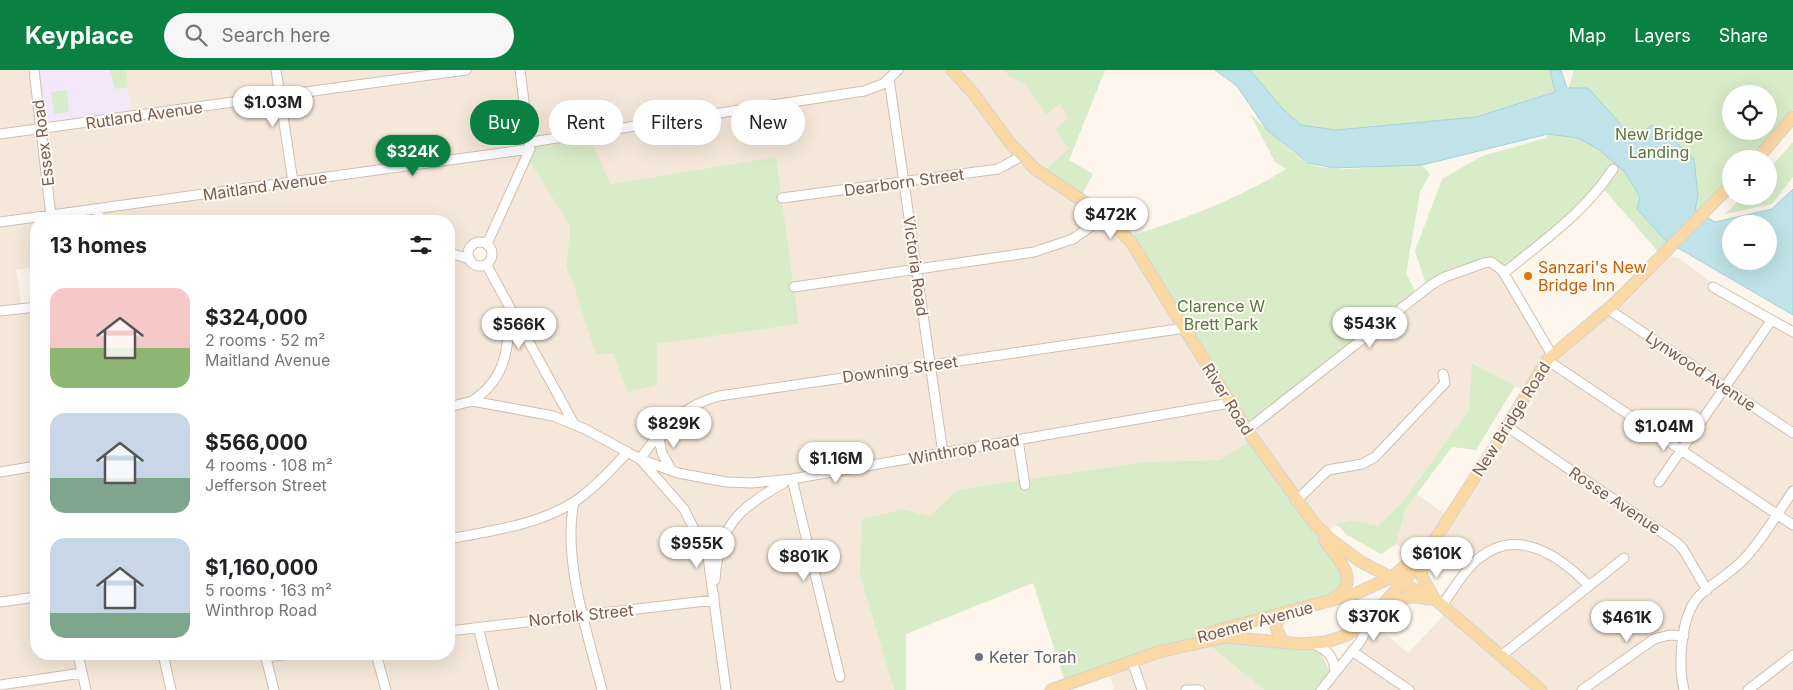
<!DOCTYPE html>
<html lang="en">
<head>
<meta charset="utf-8">
<style>
	:root { --surface:#fff; --page:#f6f6f6; --text:#202124; --muted:#757577; --accent:#0b8043 }
	body { margin:0; font-family:Inter,sans-serif; background:var(--page); color:var(--text); height:100vh; display:flex; flex-direction:column; font-size:19px; white-space:nowrap }
	* { box-sizing:border-box; margin:0 }
	p { font-size:16px; color:var(--muted) }
	.icon { flex:none; width:28px; height:28px; fill:none; stroke:currentColor; stroke-width:2; stroke-linecap:round; stroke-linejoin:round }
	.map { position:relative; flex:1; overflow:hidden }
	.side { position:absolute; left:30px; top:145px; width:425px; height:445px; display:flex; flex-direction:column; background:var(--surface); border-radius:20px; box-shadow:0 5px 20px #0002 }
	.side>* { flex:none }
	.hud { position:absolute; left:470px; top:30px; width:475px; height:45px; display:flex; gap:10px }
	.buttons { position:absolute; left:1722px; top:15px; display:grid; gap:10px }
	.buttons a { display:grid; place-items:center; width:55px; height:55px; border-radius:50%; background:var(--surface); box-shadow:0 5px 20px #0002; font-size:25px }
	.price { position:absolute; translate:-50% -42px; padding:0 11px; border-radius:18px; background:#fff; color:#222; font-size:16px; line-height:32px; filter:drop-shadow(0 1px 2px #0008) }
	.price::after { content:''; position:absolute; left:50%; top:30px; width:15px; height:11px; margin-left:-8px; background:inherit; clip-path:polygon(0 0,100% 0,50% 100%) }
	.price.active { background:var(--accent); color:#fff }
	ul { padding:0; list-style:none }
	li { display:flex; align-items:center; gap:15px; height:125px; padding:0 20px }
	li span { display:grid; place-items:center; flex:none; width:140px; height:100px; border-radius:15px; color:#555 }
	li>.icon { margin-inline-start:auto }
	span .icon { width:60px; height:60px; fill:#fffc; stroke-width:1 }
	li b { font-size:21px }
	h2 { display:flex; justify-content:space-between; align-items:center; height:60px; padding:0 20px; font-size:21px }
	.pill { padding:0 18px; border-radius:22px; background:var(--surface); box-shadow:0 5px 20px #0002; font-size:18px; line-height:45px }
	.pill.active { background:var(--accent); color:#fff }
	header { display:flex; align-items:center; gap:30px; box-sizing:border-box; height:70px; padding:0 25px; background:var(--accent); color:#fff }
	header strong { font-size:24px }
	nav { display:flex; gap:28px; margin-inline-start:auto; font-size:18px }
	.search { width:350px; height:45px; background:var(--page); display:flex; align-items:center; gap:12px; box-sizing:border-box; padding:0 18px; border-radius:28px; color:var(--muted); font-size:19px }
	.map>svg:first-child { display:block }
	.residential { fill:#f5e8da; fill-rule:evenodd }
	.education { fill:#f3e8fa }
	.green { fill:#d8ecc9; fill-rule:evenodd }
	.water { fill:#bfe3e8; stroke:#a5d3da; fill-rule:evenodd }
	.lines { fill:none; stroke-linecap:round; stroke-linejoin:round }
	.minor-casing { stroke:#d1beb0; stroke-width:11 }
	.major-casing { stroke:#dad1cd; stroke-width:13 }
	.minor { stroke:#fff; stroke-width:9 }
	.major { stroke:#fbd9a5; stroke-width:11 }
	.food-dot { fill:#e8710a; stroke:#fffaf3; stroke-width:2 }
	.worship-dot { fill:#6b7280; stroke:#fffaf3; stroke-width:2 }
	.labels { text-anchor:middle; stroke-width:4; stroke-linejoin:round; paint-order:stroke }
	.street-label { font-size:16px; fill:#7a5c4d; stroke:#fffaf3 }
	.park-label { font-size:16px; fill:#537a41; stroke:#fffaf3 }
	.food-label { font-size:16px; fill:#c56008; stroke:#fffaf3; text-anchor:start }
	.worship-label { font-size:16px; fill:#5b616d; stroke:#fffaf3; text-anchor:start }
</style>
</head>
<body>
<header>
<strong>Keyplace</strong>
<div class="search"><svg class="icon" aria-label="search" viewBox="0 0 24 24"><circle cx="10" cy="10" r="6"/><path d="M15 15l6 6"/></svg>Search here</div>
<nav><a>Map</a><a>Layers</a><a>Share</a></nav>
</header>
<div class="map">
<svg width="1793" height="620" viewBox="0 0 1793 620">
	<rect width="100%" height="100%" fill="#fdf6ec"/>
	<!-- residential -->
	<path class="residential" d="M0,0H1003L1010,7L1025,14L1046,45L1060,34L1070,48L1055,59L1070,79L1040,102L1118,158L1247,360L1431,215L1464,199L1498,196L1550,280L1660,184L1679,188L1736,231L1793,260V620H1321L1342,594L1378,557L1408,583L1445,544L1439,528L1462,497L1438,477L1533,332L1520,319L1473,293L1469,340L1402,433L1378,456L1351,450L1323,462L1253,370L1220,390L1143,392L957,420L930,446L903,439L860,506L894,620H0ZM776,87L799,254L657,274V315L627,322L613,282L597,285L571,207L566,198L570,156L528,89L609,114ZM98,140L100,151H449V584H36V237L22,238L16,200L36,197V151H41V148ZM479,172L486,174L491,180L489,192L482,195L472,192L469,186L472,176Z
		M1417,424L1449,447L1415,489L1396,474L1406,438Z
		M1203,570L1264,620H1114L1108,600Z"/>
	<!-- education -->
	<path class="education" d="M34,0H126L131,46L41,59Z"/>
	<!-- green -->
	<path class="green" d="M110,0H126L128,17L115,19Z
		M1003,0H1105L1069,90L1093,104L1080,129L1040,103L1069,79L1055,59L1069,48L1060,34L1046,45L1025,14L1010,7Z
		M1250,0H1550L1556,22L1476,47L1336,60L1301,55L1283,39Z
		M1574,0H1793V39L1778,62L1752,89H1731V110L1660,184L1602,117L1504,203L1491,193L1427,218L1415,181L1442,109L1482,86L1546,68L1567,24ZM1731,24H1769V61H1731Z
		M67,20L69,42L54,44L51,22Z
		M1250,44C1261,54 1298,89 1309,94C1345,106 1386,92 1422,95L1430,104L1420,122L1406,204L1418,226L1247,360L1140,184L1143,181L1133,165C1187,148 1238,129 1286,99L1275,92Z
		M588,63L610,114L776,87L799,254L657,274V315L627,322L613,283L596,285L571,207L566,198L570,156L528,89L531,72Z
		M1793,72V107L1772,134L1725,144L1743,126H1769V99Z
		M1472,293L1515,316L1476,380L1452,377L1406,438L1396,474L1381,484L1347,465L1337,454L1351,450L1378,456L1402,433L1469,340Z
		M1253,369L1345,498L1340,525L1232,555L1066,615L1033,513L906,564V620H894L860,506L862,449L903,439L930,446L957,420L1143,392L1220,390Z
		M1203,570L1317,574L1331,604L1321,620H1264Z"/>
	<!-- water -->
	<path class="water" d="M1215,0H1250L1283,39L1301,55L1336,60L1476,47L1555,22L1550,0H1561L1567,18H1588L1636,71L1651,55L1669,66L1694,89L1698,125L1695,140L1715,152L1772,139L1793,119V245L1666,171L1637,139L1640,127L1624,101L1598,79L1578,68L1548,64L1422,95L1334,98L1308,93L1267,60L1237,16ZM1731,154H1769V191H1731Z"/>
	<g class="lines">
		<defs>
			<path id="minor" d="M34,0L51,146
				M276,0L293,112
				M889,9L943,383
				M0,64L466,0
				M531,72L864,21L883,14L898,0
				M782,128L998,99L1022,86
				M98,139L100,151
				M0,152L530,79
				M468 184a12 12 0 1 1 24 0a12 12 0 1 1-24 0Z
				M487,174L530,79L520,0
				M449,183L470,189
				M486,194L574,354
				M1504,203C1543,171 1585,142 1613,99
				M794,217L1034,182L1073,169L1105,146
				M1713,217L1793,262
				M1608,239L1793,363
				M0,241L36,237
				M1547,290L1793,455
				M472,331C507,308 507,280 511,242
				M449,337L472,331L553,346L585,359L640,389L678,403L726,412L752,413L792,409L1230,333
				M1506,356L1676,472L1683,479L1707,520
				M1247,360L1431,215L1445,207L1484,193L1491,192L1502,200L1552,285
				M658,364L662,383L672,401
				M1018,370L1025,415
				M0,402L36,396
				M792,409L840,607
				M1659,412L1771,251
				M1296,431L1328,400L1362,394L1375,387L1445,313L1443,304
				M574,432C562,489 588,565 602,620
				M449,469C490,461 538,455 574,432C594,419 611,399 628,382
				M715,510C718,456 740,437 784,413
				M0,532L36,527
				M1442,535C1453,521 1464,500 1478,489C1517,456 1560,486 1589,516
				M478,557L494,620
				M449,561L714,530V525
				M1314,574C1328,580 1334,587 1335,602
				M1352,581L1409,620
				M78,584L86,620
				M163,584L171,620
				M265,584L274,620
				M376,584L386,620
				M1501,586L1624,488
				M266,587L291,584
				M1132,591L1142,620
				M0,615L82,603
				M726,620L708,487L684,439L640,389C662,358 682,336 719,326L1185,258
				M1186,620H1200
				M1321,620L1360,572L1372,549
				M1582,620L1654,569L1670,565L1684,566
				M1684,620C1678,595 1680,545 1700,525C1714,512 1731,503 1744,489C1763,469 1777,444 1793,421
				M1748,620L1793,585"/>
			<path id="major" d="M952,0L974,24L1010,73L1035,99L1105,146L1131,172L1247,360L1314,453L1330,469L1361,492L1437,531L1541,620
				M1757,89L1793,47
				M1324,470C1337,487 1363,512 1334,528
				M1421,491L1422,507L1433,526
				M1387,537C1402,528 1410,524 1428,529
				M1204,564L1355,524L1392,507L1420,483
				M1282,572L1276,557L1279,548L1287,541
				M1154,583L1225,567L1301,574L1326,572L1347,565L1369,551L1421,491L1493,380L1547,290L1615,233L1731,115
				M1051,620L1161,581"/>
		</defs>
		<!-- minor casing -->
		<use href="#minor" class="minor-casing"/>
		<!-- major casing -->
		<use href="#major" class="major-casing"/>
		<!-- minor -->
		<use href="#minor" class="minor"/>
		<!-- major -->
		<use href="#major" class="major"/>
	</g>
	<!-- markers -->
	<circle class="food-dot" cx="1528" cy="206" r="5"/>
	<circle class="worship-dot" cx="979" cy="587" r="5"/>
	<g class="labels">
		<!-- street labels -->
		<g class="street-label">
			<text transform="translate(144 45) rotate(-8)" y="6">Rutland Avenue</text>
			<text transform="translate(43 73) rotate(-97)" y="6">Essex Road</text>
			<text transform="translate(904 112) rotate(-8)" y="6">Dearborn Street</text>
			<text transform="translate(265 116) rotate(-8)" y="6">Maitland Avenue</text>
			<text transform="translate(916 196) rotate(82)" y="6">Victoria Road</text>
			<text transform="translate(900 299) rotate(-8)" y="6">Downing Street</text>
			<text transform="translate(1701 301) rotate(34)" y="6">Lynwood Avenue</text>
			<text transform="translate(1228 329) rotate(58)" y="6">River Road</text>
			<text transform="translate(1511 349) rotate(-58)" y="6">New Bridge Road</text>
			<text transform="translate(964 379) rotate(-10)" y="6">Winthrop Road</text>
			<text transform="translate(1615 430) rotate(34)" y="6">Rosse Avenue</text>
			<text transform="translate(581 545) rotate(-6)" y="6">Norfolk Street</text>
			<text transform="translate(1255 552) rotate(-15)" y="6">Roemer Avenue</text>
		</g>
		<!-- park labels -->
		<g class="park-label">
			<text x="1659" y="70">New Bridge<tspan x="1659" dy="18">Landing</tspan></text>
			<text x="1221" y="242">Clarence W<tspan x="1221" dy="18">Brett Park</tspan></text>
		</g>
		<!-- food labels -->
		<g class="food-label">
			<text x="1538" y="203">Sanzari's New<tspan x="1538" dy="18">Bridge Inn</tspan></text>
		</g>
		<!-- worship labels -->
		<g class="worship-label">
			<text x="989" y="593">Keter Torah</text>
		</g>
	</g>
</svg>
<div class="buttons">
<a><svg class="icon" aria-label="locate" viewBox="0 0 24 24"><circle cx="12" cy="12" r="6"/><path d="M12 2v4M12 18v4M2 12h4M18 12h4"/></svg></a>
<a>+</a>
<a>−</a>
</div>
<b class="price" style="left:273px;top:58px">$1.03M</b>
<b class="price active" style="left:413px;top:107px">$324K</b>
<b class="price" style="left:1111px;top:170px">$472K</b>
<b class="price" style="left:1370px;top:279px">$543K</b>
<b class="price" style="left:519px;top:280px">$566K</b>
<b class="price" style="left:674px;top:379px">$829K</b>
<b class="price" style="left:1664px;top:382px">$1.04M</b>
<b class="price" style="left:836px;top:414px">$1.16M</b>
<b class="price" style="left:697px;top:499px">$955K</b>
<b class="price" style="left:1437px;top:509px">$610K</b>
<b class="price" style="left:804px;top:512px">$801K</b>
<b class="price" style="left:1374px;top:572px">$370K</b>
<b class="price" style="left:1627px;top:573px">$461K</b>
<div class="hud">
<a class="pill active">Buy</a>
<a class="pill">Rent</a>
<a class="pill">Filters</a>
<a class="pill">New</a>
</div>
<section class="side">
<h2>13 homes<svg class="icon" aria-label="filters" viewBox="0 0 24 24"><path d="M4 7h16M4 17h16"/><circle cx="9" cy="7" r="2"/><circle cx="15" cy="17" r="2"/></svg></h2>
<ul>
<li><span style="background:linear-gradient(#f6c9c9 60%,#8fb573 0)"><svg class="icon" aria-label="home" viewBox="0 0 24 24"><path d="M3 11l9-7 9 7M6 9v11h12V9"/></svg></span><div><b>$324,000</b><p>2 rooms · 52 m²</p><p>Maitland Avenue</p></div></li>
<li><span style="background:linear-gradient(#c9d6e8 65%,#7fa58c 0)"><svg class="icon" aria-label="home" viewBox="0 0 24 24"><path d="M3 11l9-7 9 7M6 9v11h12V9"/></svg></span><div><b>$566,000</b><p>4 rooms · 108 m²</p><p>Jefferson Street</p></div></li>
<li><span style="background:linear-gradient(#c9d6e8 75%,#7fa58c 0)"><svg class="icon" aria-label="home" viewBox="0 0 24 24"><path d="M3 11l9-7 9 7M6 9v11h12V9"/></svg></span><div><b>$1,160,000</b><p>5 rooms · 163 m²</p><p>Winthrop Road</p></div></li>
</ul>
</section>
</div>
</body>
</html>
